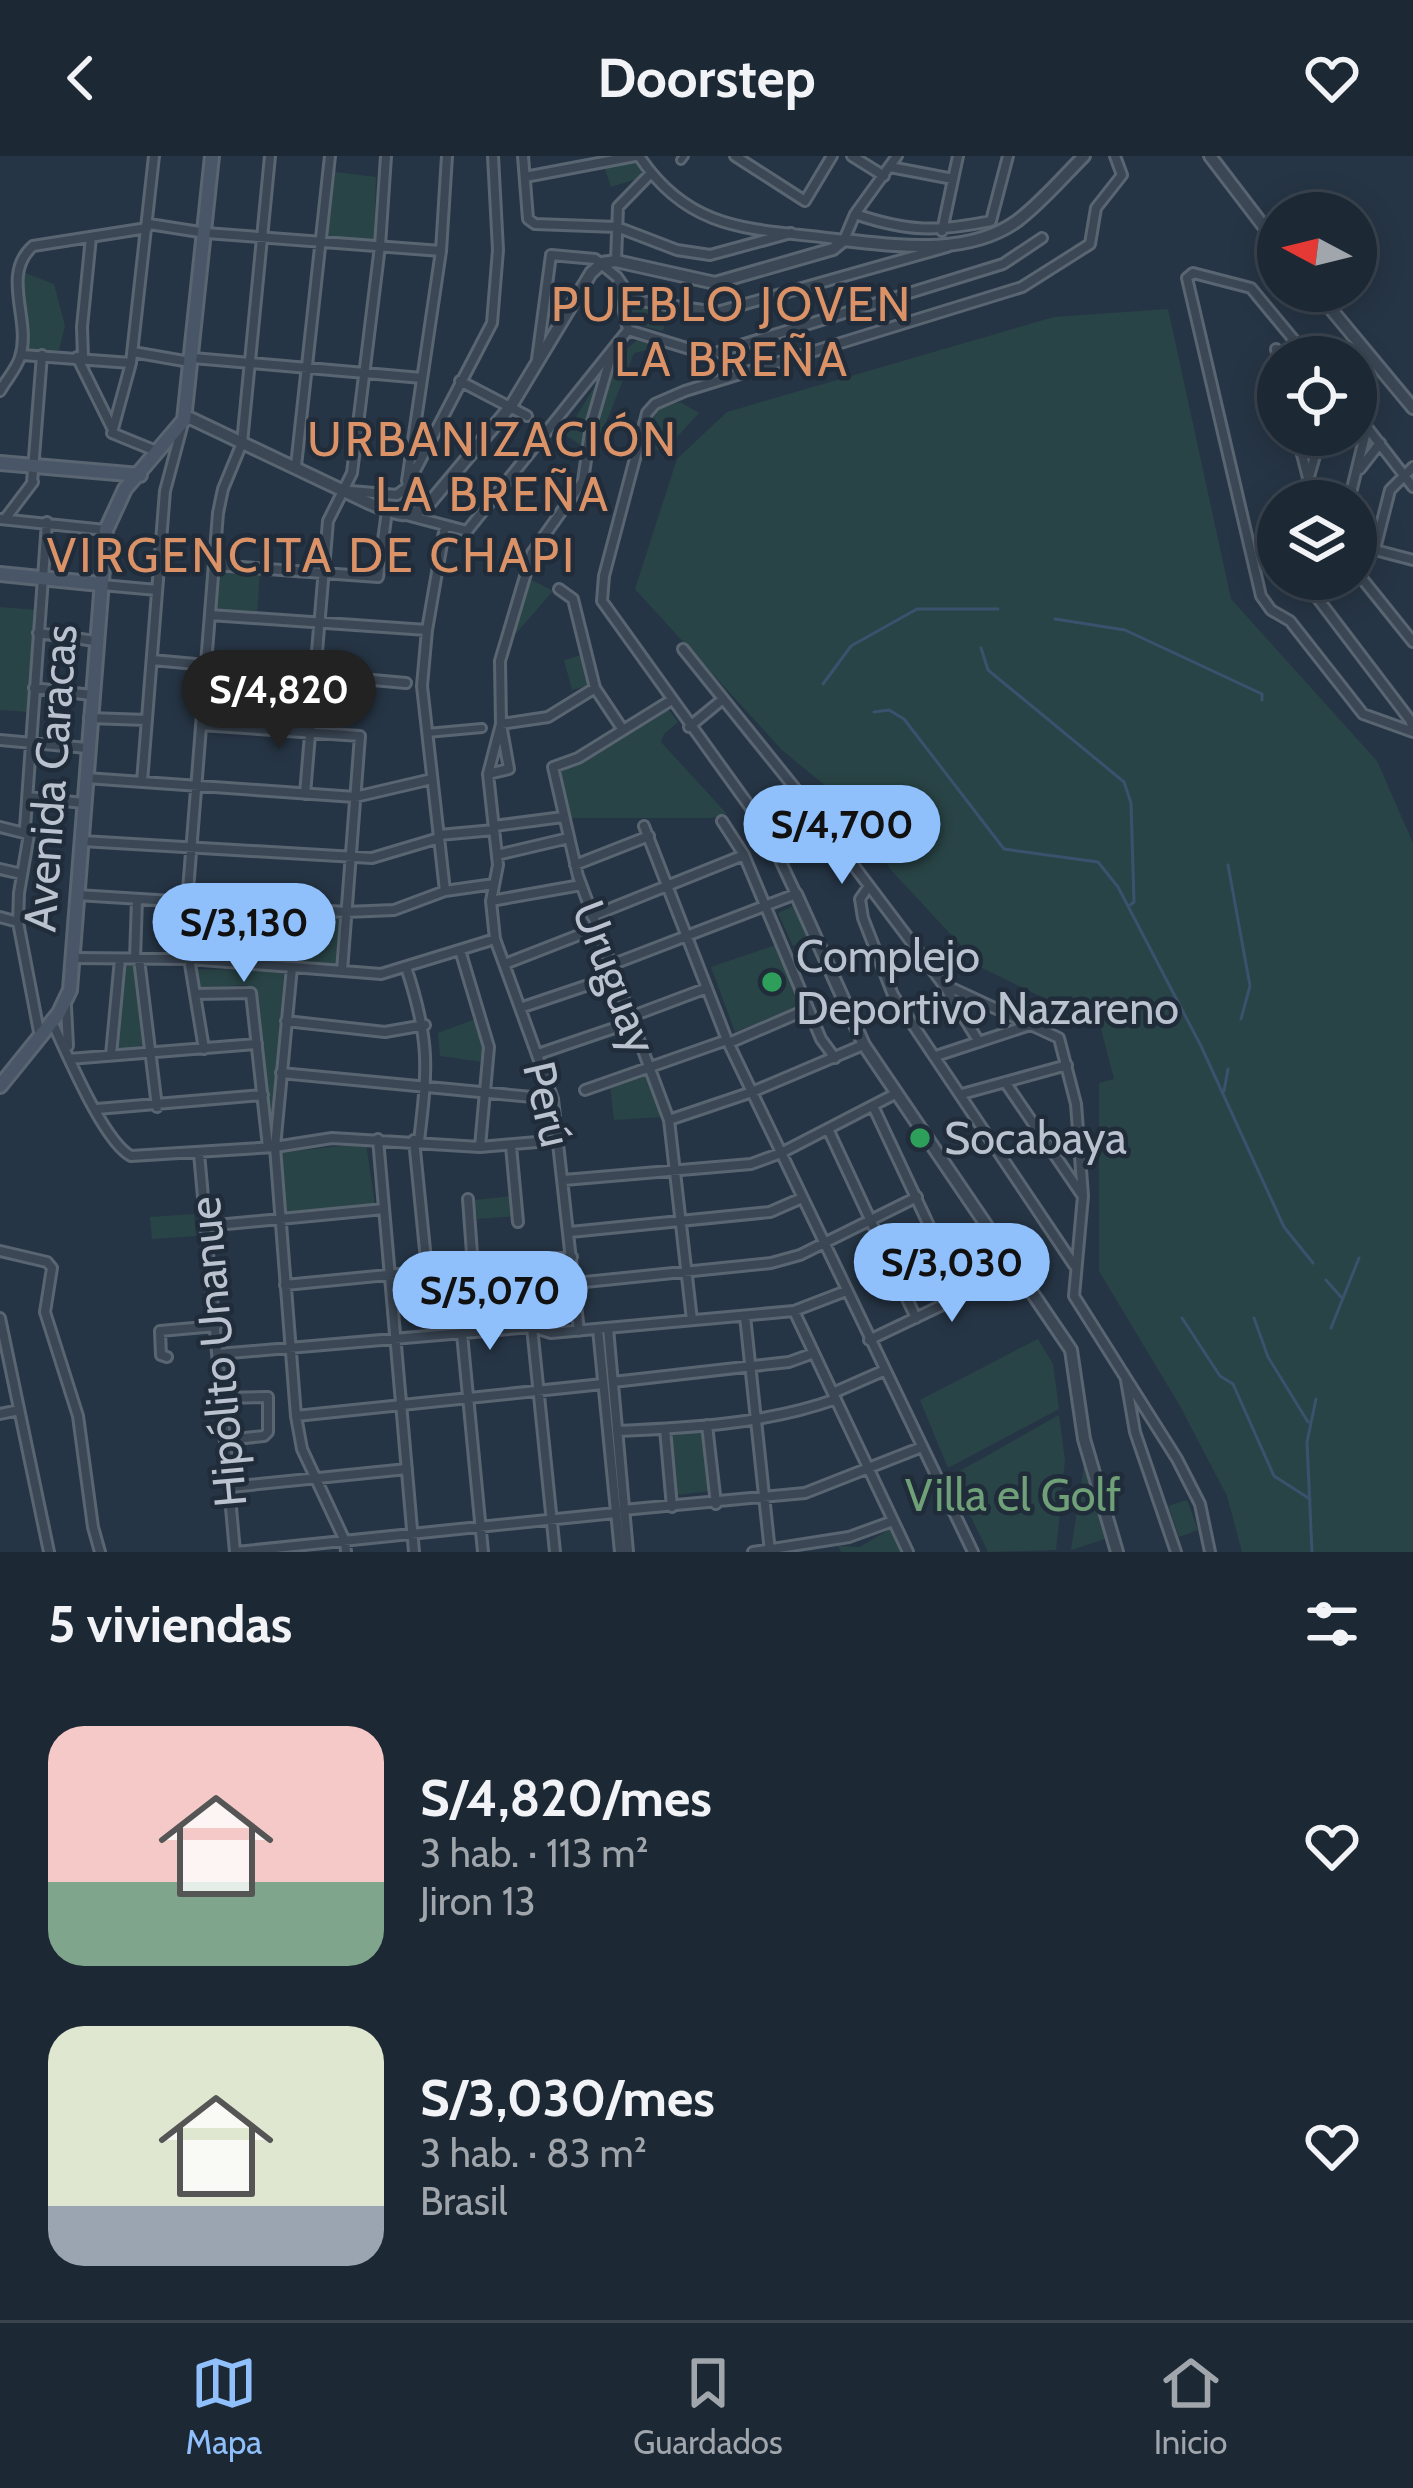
<!DOCTYPE html>
<html lang="es">
<head>
<meta charset="utf-8">
<style>
	:root { --surface:#1c2834; --page:#25303c; --text:#f1f3f6; --muted:#a0a6ac; --line:#3a444f; --accent:#8fc0fc }
	body { margin:0; font-family:Cabin,sans-serif; background:var(--page); color:var(--text); height:100vh; display:flex; flex-direction:column; font-size:45px; white-space:nowrap }
	* { box-sizing:border-box; margin:0 }
	p { font-size:39px; color:var(--muted) }
	.icon { flex:none; width:66px; height:66px; fill:none; stroke:currentColor; stroke-width:2; stroke-linecap:round; stroke-linejoin:round }
	.map { position:relative; height:1396px; overflow:hidden }
	.details { display:flex; flex-direction:column; background:var(--surface); flex:1 }
	.details>* { flex:none }
	.needle { width:78px; rotate:277deg }
	.controls { position:absolute; left:1257px; top:36px; display:grid; gap:24px }
	.controls a { display:grid; place-items:center; width:120px; height:120px; border-radius:50%; background:var(--surface); box-shadow:0 6px 30px #0003,0 0 0 3px var(--line); font-size:60px }
	.price { position:absolute; translate:-50% -102px; padding:0 27px; border-radius:42px; background:var(--accent); color:#111; font-size:39px; line-height:78px; filter:drop-shadow(0 3px 6px #0008) }
	.price::after { content:''; position:absolute; left:50%; top:72px; width:36px; height:27px; margin-left:-18px; background:inherit; clip-path:polygon(0 0,100% 0,50% 100%) }
	.price.current { background:#222; color:#fff }
	ul { padding:0; list-style:none }
	li { display:flex; align-items:center; gap:36px; height:300px; padding:0 48px }
	li span { display:grid; place-items:center; flex:none; width:336px; height:240px; border-radius:36px; color:#555 }
	li>.icon { margin-inline-start:auto }
	span .icon { width:144px; height:144px; fill:#fffc; stroke-width:1 }
	li b { font-size:51px }
	h2 { display:flex; justify-content:space-between; align-items:center; height:144px; padding:0 48px; font-size:51px }
	header { display:flex; justify-content:space-between; align-items:center; height:156px; padding:0 48px; background:var(--surface); font-size:54px; font-weight:700 }
	.tabs { display:flex; justify-content:space-around; align-items:center; height:168px; border-top:3px solid var(--line); background:var(--surface); font-size:33px; color:var(--muted) }
	.tabs a { display:grid; justify-items:center; gap:6px }
	.tabs .current { color:var(--accent) }
	.map>svg:first-child { display:block }
	.green { fill:#294446 }
	.lines { fill:none; stroke-linecap:round; stroke-linejoin:round }
	.stream { stroke:#3a526d; stroke-width:3 }
	.pedestrian-casing { stroke:#5a6572; stroke-width:12 }
	.minor-casing { stroke:#5a6572; stroke-width:14 }
	.tertiary-casing { stroke:#5a6572; stroke-width:16 }
	.secondary-casing { stroke:#5a6572; stroke-width:18 }
	.pedestrian { stroke:#3b4755; stroke-width:6 }
	.minor { stroke:#3b4755; stroke-width:8 }
	.tertiary { stroke:#3b4755; stroke-width:10 }
	.secondary { stroke:#495668; stroke-width:12 }
	.leisure-dot { fill:#2e9e5b; stroke:#202c3a; stroke-width:4.5 }
	.labels { text-anchor:middle; stroke-width:9; stroke-linejoin:round; paint-order:stroke }
	.street-label { font-size:45px; fill:#b9c2ce; stroke:#202c3a }
	.poi-label { font-size:45px; fill:#b9c2ce; stroke:#202c3a; text-anchor:start }
	.park-label { font-size:45px; fill:#6fa077; stroke:#202c3a }
	.neighbourhood-label { font-size:48px; letter-spacing:3px; fill:#db9267; stroke:#202c3a }
</style>
</head>
<body>
<header><svg class="icon" aria-label="back" viewBox="0 0 24 24"><path d="M15 5l-7 7 7 7"/></svg>Doorstep<svg class="icon" aria-label="heart" viewBox="0 0 24 24"><path d="M12 20l-8-8c-3-5 5-10 8-4 3-6 11-1 8 4z"/></svg></header>
<div class="map">
<svg width="1413" height="1396" viewBox="0 0 1413 1396">
	<rect width="100%" height="100%" fill="#263545"/>
	<!-- green -->
	<path class="green" d="M637,2L643,21L611,31L605,13Z
		M335,16L376,21L374,85L328,80Z
		M22,116L54,128L65,170L59,194L27,196L18,122Z
		M622,138L635,149L667,155L663,175L632,167Z
		M1168,153L1231,443L1377,605L1413,687V1396H1242L1227,1340L1180,1250L1099,1115V927L1114,923L1100,869L982,812L891,714L839,641L782,594L635,433L677,303L727,256L1054,161Z
		M641,182L658,190L652,205L651,193L634,197L596,291C603,253 604,203 641,182Z
		M606,212L587,293L565,279Z
		M680,246L699,257L664,295L643,291C650,259 647,255 680,246Z
		M221,413L260,415L257,458L216,455Z
		M526,421L553,435L504,491L518,460Z
		M0,451L37,454L29,556L0,554Z
		M582,499L590,529L572,534L564,504Z
		M668,553L678,566L664,578L661,586L727,658L712,662H571L560,613L578,609Z
		M794,750L809,782L793,790L778,757Z
		M303,757L341,760V809L299,806Z
		M779,788L802,849L735,876L711,811Z
		M122,806L137,808L143,889L117,894Z
		M195,813L284,815L273,965L269,964L255,834L246,829L198,832Z
		M478,862L484,882L483,906L440,900L438,877Z
		M647,918L663,961L614,964L610,929Z
		M366,987L375,1049L284,1057L279,997Z
		M513,1040L515,1060L477,1063L475,1044Z
		M194,1058L196,1080L152,1083L150,1061Z
		M1038,1183L1053,1208L1059,1253L948,1312L920,1244Z
		M1059,1259L1065,1304L1056,1394L988,1396L951,1320Z
		M704,1273L711,1335L676,1339L670,1277Z
		M1084,1309L1108,1382L1071,1394Z
		M1187,1344L1198,1374L1179,1381L1168,1350Z
		M890,1373L901,1396H841L838,1390L860,1391Z"/>
	<g class="lines">
		<!-- stream -->
		<path class="stream" d="M1055,463L1125,474L1262,538V544
			M981,492L988,514L1124,626L1131,647L1134,746L1130,749
			M823,528L851,490L917,453H998
			M874,556L889,554L904,563L1004,693L1098,706L1118,731L1201,890L1284,1071L1313,1107
			M1228,709L1250,830L1241,863
			M1224,935L1228,913
			M1326,1124L1341,1141
			M1182,1162L1220,1220L1233,1228L1274,1320L1310,1343
			M1254,1162L1268,1201L1308,1266
			M1331,1172L1359,1102
			M1312,1396L1307,1286L1316,1243"/>
		<defs>
			<path id="pedestrian" d="M681,4L684,0
				M427,577L482,572"/>
			<path id="minor" d="M523,0L528,63L535,68L617,71L677,94L710,99L791,77
				M639,0C692,80 758,72 844,84L855,58L897,0
				M735,0L805,45L832,0
				M852,0L884,20
				M890,11L953,23
				M525,21L635,0
				M855,58C908,76 937,76 991,65L1008,0
				M149,68L206,77L441,95
				M942,75L958,0
				M616,105L618,51L651,17
				M618,128L628,174
				M628,174L693,194L715,197L1003,108L1042,82
				M1276,193L1278,201
				M133,196L190,206
				M22,199L131,207
				M77,201L112,272
				M1308,201L1251,132L1193,117L1187,122L1261,440L1271,454L1290,465L1363,558L1413,576
				M83,202L82,171L91,81
				M193,202L422,222
				M537,203L551,99L595,103L617,121L633,144L717,156L947,91
				M460,225L527,260
				M0,235C6,224 17,212 20,201C32,164 0,119 33,90L147,72
				M1356,257L1413,331
				M113,273L131,207L154,0
				M112,277L156,295
				M1297,279L1308,322
				M296,310L330,0
				M1360,313L1380,287
				M407,325L441,95L447,0
				M32,327L42,199
				M351,335L397,339L406,332L492,167L498,94L493,0
				M1302,345L1321,279
				M1349,345L1367,271
				M410,360L467,375L628,174
				M0,363L105,374
				M5,363L33,326
				M1356,389L1413,404
				M1375,393L1390,334L1413,311
				M214,409L378,421L387,355
				M1356,415L1413,486
				M1303,423L1410,564L1413,573
				M102,429L157,434
				M559,433L573,443L595,532L623,574
				M210,459L427,474
				M38,477L95,485
				M683,493L802,641L943,828L1059,882L1076,948L1083,1040L1074,1140L1177,1303L1200,1348L1210,1396
				M152,504L406,527
				M34,532L91,539
				M670,545L578,602L553,611L578,720L669,964L692,1164
				M89,562L147,564
				M201,569L360,580L342,815
				M689,571L723,543
				M0,584L87,592
				M488,618L509,613L501,568L500,505L532,397L583,325L591,269L613,193
				M86,622L355,641L432,623
				M142,626L165,335L182,271
				M305,638L328,365L352,317L380,90L386,0
				M28,641L83,647
				M722,665L744,699L821,883L835,902
				M494,670L563,661
				M644,670L727,884L973,1396
				M0,671L28,678
				M439,679L494,674
				M82,685L372,702L439,682
				M497,699L569,682
				M575,709L649,680
				M0,713L22,718
				M869,730L860,743L863,762L893,839L1074,1109
				M445,735L422,530L427,474L445,370
				M77,739L346,756L394,754L445,735L494,728
				M491,745L581,729
				M592,760L744,699
				M0,761L18,766
				M460,794L489,891L480,991
				M74,802L189,803L381,818L495,783
				M135,803L137,743
				M139,803L157,951
				M505,808L597,772
				M611,809L796,738L765,672L602,445L604,420L647,257L655,248L685,235L1022,131L1090,88L1096,52L1122,19L1115,0
				M292,811L275,991L296,1260L302,1293L345,1385L346,1396
				M406,811C430,884 428,910 419,985
				M945,831L979,886
				M195,838L251,837L268,991
				M66,851L68,890
				M520,852L615,820
				M630,861L707,832
				M286,865L385,876L425,869
				M52,866C67,897 103,985 131,1000L275,991L332,982L480,991L560,984
				M40,881L18,766L19,737L29,678L25,672L47,366
				M729,887L808,853
				M204,893L186,784L187,747L218,357L223,333L242,287L270,0
				M538,898L632,866
				M111,899L120,803
				M936,900L1033,868
				M69,903L257,888
				M281,917L553,943
				M1005,926L1082,1039
				M585,934L727,884
				M962,938L1067,909
				M873,950L962,1140
				M97,953L263,939
				M669,964L752,936L863,889
				M828,973L916,1162
				M378,983L414,1396
				M414,984L427,1114
				M511,990L518,1066
				M199,997L235,1396
				M564,1024L751,1008L781,997L897,937
				M468,1043L473,1111
				M206,1070L384,1053
				M570,1076L770,1056L802,1042
				M0,1095L47,1106L52,1112L45,1156L78,1260L93,1371L100,1396
				M575,1127L771,1107L800,1099L917,1041
				M285,1129L572,1101
				M794,1155L908,1396
				M745,1160L770,1396
				M0,1162L49,1396
				M532,1171L555,1396
				M608,1172L628,1396
				M598,1173L620,1396
				M579,1175L553,943L495,783L491,745L498,709L488,618L501,568L548,561L595,532
				M462,1178L483,1396
				M869,1184L1016,1114
				M218,1198L532,1171L551,1177L794,1155L846,1135
				M167,1201L161,1199L160,1175L216,1170
				M1126,1224L1135,1276L1176,1396
				M613,1226L789,1206L814,1197
				M833,1237L883,1215
				M223,1242L268,1241V1276L264,1280L226,1284
				M0,1258L19,1254
				M296,1260L603,1228
				M707,1269L716,1348
				M665,1273L672,1351
				M617,1275C689,1272 767,1268 836,1243
				M230,1331L407,1313
				M623,1354L805,1337L922,1291
				M236,1396L615,1357
				M753,1396L849,1381L893,1365"/>
			<path id="tertiary" d="M1210,0L1278,89
				M1316,135L1413,252
				M184,264L190,262L371,348C392,357 409,365 428,349L511,250L591,117L602,107L616,105L715,127L833,93L844,84C899,90 968,100 1017,65C1041,47 1062,22 1084,0
				M796,738L864,889L1071,1194L1084,1283L1117,1396"/>
			<path id="secondary" d="M0,307L140,319
				M0,418L100,428
				M0,930L59,857L70,834L106,374L125,333L184,264L212,0"/>
		</defs>
		<!-- pedestrian casing -->
		<use href="#pedestrian" class="pedestrian-casing"/>
		<!-- minor casing -->
		<use href="#minor" class="minor-casing"/>
		<!-- tertiary casing -->
		<use href="#tertiary" class="tertiary-casing"/>
		<!-- secondary casing -->
		<use href="#secondary" class="secondary-casing"/>
		<!-- pedestrian -->
		<use href="#pedestrian" class="pedestrian"/>
		<!-- minor -->
		<use href="#minor" class="minor"/>
		<!-- tertiary -->
		<use href="#tertiary" class="tertiary"/>
		<!-- secondary -->
		<use href="#secondary" class="secondary"/>
	</g>
	<!-- markers -->
	<g class="leisure-dot">
		<circle cx="772" cy="826" r="12"/>
		<circle cx="920" cy="982" r="12"/>
	</g>
	<g class="labels">
		<!-- street labels -->
		<g class="street-label">
			<text transform="translate(50 622) rotate(-86)" y="16">Avenida Caracas</text>
			<text transform="translate(615 821) rotate(69)" y="16">Uruguay</text>
			<text transform="translate(548 948) rotate(77)" y="16">Perú</text>
			<text transform="translate(217 1196) rotate(-95)" y="16">Hipólito Unanue</text>
		</g>
		<!-- poi labels -->
		<g class="poi-label">
			<text x="796" y="816">Complejo<tspan x="796" dy="52">Deportivo Nazareno</tspan></text>
			<text x="944" y="998">Socabaya</text>
		</g>
		<!-- park labels -->
		<g class="park-label">
			<text x="1013" y="1355">Villa el Golf</text>
		</g>
		<!-- neighbourhood labels -->
		<g class="neighbourhood-label">
			<text x="732" y="165">PUEBLO JOVEN<tspan x="732" dy="55">LA BREÑA</tspan></text>
			<text x="493" y="300">URBANIZACIÓN<tspan x="493" dy="55">LA BREÑA</tspan></text>
			<text x="312" y="416">VIRGENCITA DE CHAPI</text>
		</g>
	</g>
</svg>
<div class="controls">
<a><svg class="needle" viewBox="-14 -14 28 28"><path d="M0-13l5 13h-10z" fill="#e53935"/><path d="M0 13l5-13h-10z" fill="#a0a6ac"/></svg></a>
<a><svg class="icon" aria-label="locate" viewBox="0 0 24 24"><circle cx="12" cy="12" r="6"/><path d="M12 2v4M12 18v4M2 12h4M18 12h4"/></svg></a>
<a><svg class="icon" aria-label="layers" viewBox="0 0 24 24"><path d="M12 4l9 5-9 5-9-5zM3 14l9 5 9-5"/></svg></a>
</div>
<b class="price current" style="left:279px;top:596px">S/4,820</b>
<b class="price" style="left:842px;top:731px">S/4,700</b>
<b class="price" style="left:244px;top:829px">S/3,130</b>
<b class="price" style="left:952px;top:1169px">S/3,030</b>
<b class="price" style="left:490px;top:1197px">S/5,070</b>
</div>
<section class="details">
<h2>5 viviendas<svg class="icon" aria-label="filters" viewBox="0 0 24 24"><path d="M4 7h16M4 17h16"/><circle cx="9" cy="7" r="2"/><circle cx="15" cy="17" r="2"/></svg></h2>
<ul>
<li><span style="background:linear-gradient(#f6c9c9 65%,#7fa58c 0)"><svg class="icon" aria-label="home" viewBox="0 0 24 24"><path d="M3 11l9-7 9 7M6 9v11h12V9"/></svg></span><div><b>S/4,820/mes</b><p>3 hab. · 113 m²</p><p>Jiron 13</p></div><svg class="icon" aria-label="heart" viewBox="0 0 24 24"><path d="M12 20l-8-8c-3-5 5-10 8-4 3-6 11-1 8 4z"/></svg></li>
<li><span style="background:linear-gradient(#dfe7d0 75%,#9aa5b1 0)"><svg class="icon" aria-label="home" viewBox="0 0 24 24"><path d="M3 11l9-7 9 7M6 9v11h12V9"/></svg></span><div><b>S/3,030/mes</b><p>3 hab. · 83 m²</p><p>Brasil</p></div><svg class="icon" aria-label="heart" viewBox="0 0 24 24"><path d="M12 20l-8-8c-3-5 5-10 8-4 3-6 11-1 8 4z"/></svg></li>
</ul>
</section>
<nav class="tabs">
<a class="current"><svg class="icon" aria-label="map" viewBox="0 0 24 24"><path d="M3 6l6-2 6 2 6-2v14l-6 2-6-2-6 2zM9 4v14M15 6v14"/></svg>Mapa</a>
<a><svg class="icon" aria-label="saved" viewBox="0 0 24 24"><path d="M7 4h10v16l-5-4-5 4z"/></svg>Guardados</a>
<a><svg class="icon" aria-label="home" viewBox="0 0 24 24"><path d="M3 11l9-7 9 7M6 9v11h12V9"/></svg>Inicio</a>
</nav>
</body>
</html>
